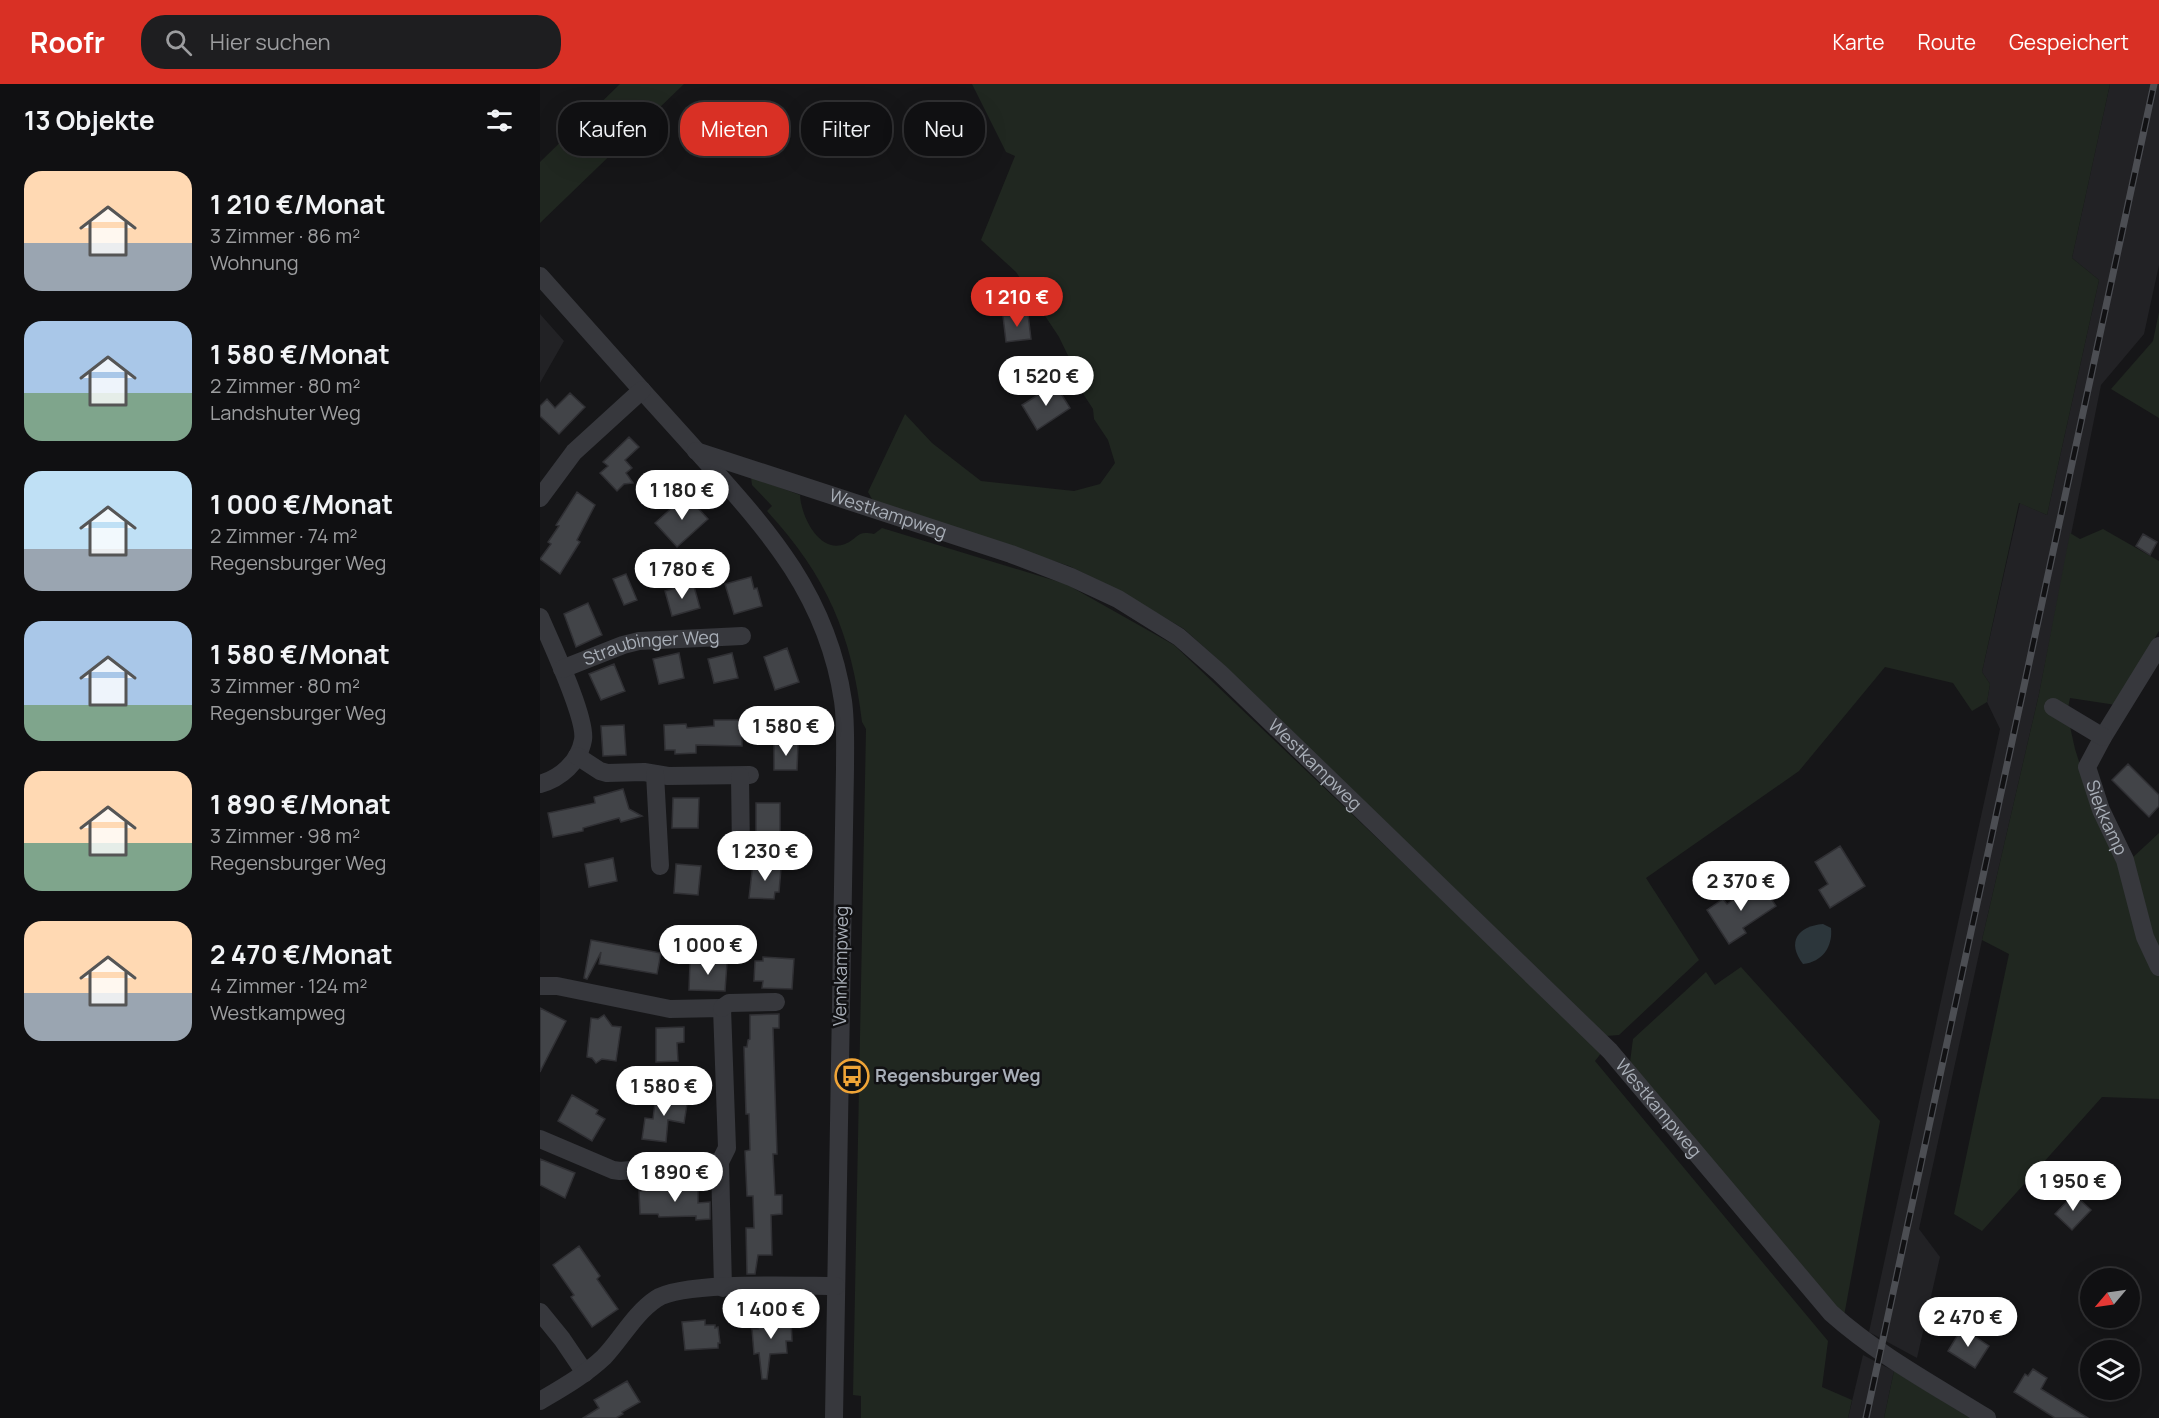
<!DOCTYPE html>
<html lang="de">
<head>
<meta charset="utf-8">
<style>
	:root { --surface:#101012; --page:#1e1e20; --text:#f1f3f6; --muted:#9c9d9f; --line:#303032; --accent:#d93025 }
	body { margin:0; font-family:Manrope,sans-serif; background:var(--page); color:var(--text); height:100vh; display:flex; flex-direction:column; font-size:22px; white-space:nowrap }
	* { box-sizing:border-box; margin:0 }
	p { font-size:20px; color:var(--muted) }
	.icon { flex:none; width:33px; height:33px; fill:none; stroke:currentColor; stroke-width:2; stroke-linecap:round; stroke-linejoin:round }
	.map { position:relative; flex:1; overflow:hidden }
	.panel { display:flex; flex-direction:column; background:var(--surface); width:540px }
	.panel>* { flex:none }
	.guide { position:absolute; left:18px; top:18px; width:570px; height:54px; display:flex; gap:12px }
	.needle { width:39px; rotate:241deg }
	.fabs { position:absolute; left:1540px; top:1184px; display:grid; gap:12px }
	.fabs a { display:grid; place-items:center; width:60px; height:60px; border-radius:50%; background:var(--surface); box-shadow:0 6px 24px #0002,0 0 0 2px var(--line); font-size:30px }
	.price { position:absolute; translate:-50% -51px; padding:0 14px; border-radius:21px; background:#fff; color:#222; font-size:20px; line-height:39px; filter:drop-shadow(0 2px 3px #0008) }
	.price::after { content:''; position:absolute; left:50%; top:36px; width:18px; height:14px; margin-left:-9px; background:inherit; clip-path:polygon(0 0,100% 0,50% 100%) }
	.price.current { background:var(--accent); color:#fff }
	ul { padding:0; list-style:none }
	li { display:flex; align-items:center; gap:18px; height:150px; padding:0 24px }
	li span { display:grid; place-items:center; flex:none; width:168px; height:120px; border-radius:18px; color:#555 }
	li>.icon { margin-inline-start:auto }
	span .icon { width:72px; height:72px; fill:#fffc; stroke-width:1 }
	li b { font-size:26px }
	h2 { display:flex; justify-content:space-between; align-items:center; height:72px; padding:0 24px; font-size:26px }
	.pill { padding:0 21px; border-radius:24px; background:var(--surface); box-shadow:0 6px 24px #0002,0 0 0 2px var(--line); font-size:21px; line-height:54px }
	.pill.current { background:var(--accent); color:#fff }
	header { display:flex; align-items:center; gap:36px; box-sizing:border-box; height:84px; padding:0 30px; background:var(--accent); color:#fff }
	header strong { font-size:28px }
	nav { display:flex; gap:33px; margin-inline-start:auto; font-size:21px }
	.search { width:420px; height:54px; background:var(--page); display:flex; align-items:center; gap:15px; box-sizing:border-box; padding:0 21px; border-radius:24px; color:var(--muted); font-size:22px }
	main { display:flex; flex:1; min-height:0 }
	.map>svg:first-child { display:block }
	.built { fill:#222225 }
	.green { fill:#202720 }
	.water { fill:#2c363b }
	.building { fill:#424448; stroke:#303034; stroke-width:1.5 }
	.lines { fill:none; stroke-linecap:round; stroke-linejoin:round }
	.minor { stroke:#37383d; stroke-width:18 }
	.rail-casing { stroke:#4c4e53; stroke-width:7 }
	.rail { stroke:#111113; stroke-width:4.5; stroke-dasharray:14; stroke-linecap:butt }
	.labels { text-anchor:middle; stroke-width:5; stroke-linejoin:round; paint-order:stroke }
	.street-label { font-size:18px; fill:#a8aeb7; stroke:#111113 }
	.poi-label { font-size:18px; font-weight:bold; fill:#a8aeb7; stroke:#111113; text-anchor:start }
</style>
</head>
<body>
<header>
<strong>Roofr</strong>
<div class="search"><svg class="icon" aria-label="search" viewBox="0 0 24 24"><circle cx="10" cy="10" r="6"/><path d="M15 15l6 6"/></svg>Hier suchen</div>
<nav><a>Karte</a><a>Route</a><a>Gespeichert</a></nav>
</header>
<main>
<section class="panel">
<h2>13 Objekte<svg class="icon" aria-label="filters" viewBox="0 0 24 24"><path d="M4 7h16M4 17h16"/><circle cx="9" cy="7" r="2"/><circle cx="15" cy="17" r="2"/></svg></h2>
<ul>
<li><span style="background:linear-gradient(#ffd9b3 60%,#9aa5b1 0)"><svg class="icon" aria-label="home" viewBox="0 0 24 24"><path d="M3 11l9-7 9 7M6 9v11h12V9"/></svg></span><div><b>1 210 €/Monat</b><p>3 Zimmer · 86 m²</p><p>Wohnung</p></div></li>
<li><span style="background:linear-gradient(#a9c7e8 60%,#7fa58c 0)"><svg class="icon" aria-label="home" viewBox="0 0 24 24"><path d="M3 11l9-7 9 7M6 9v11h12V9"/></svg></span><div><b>1 580 €/Monat</b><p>2 Zimmer · 80 m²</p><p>Landshuter Weg</p></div></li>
<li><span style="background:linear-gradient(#bfe0f5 65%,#9aa5b1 0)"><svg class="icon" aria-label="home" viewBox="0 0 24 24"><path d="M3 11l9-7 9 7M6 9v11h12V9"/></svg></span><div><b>1 000 €/Monat</b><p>2 Zimmer · 74 m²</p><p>Regensburger Weg</p></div></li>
<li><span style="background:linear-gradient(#a9c7e8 70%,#7fa58c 0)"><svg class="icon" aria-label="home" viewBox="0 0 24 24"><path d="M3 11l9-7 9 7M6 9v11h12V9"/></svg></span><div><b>1 580 €/Monat</b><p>3 Zimmer · 80 m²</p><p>Regensburger Weg</p></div></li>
<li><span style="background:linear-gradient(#ffd9b3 60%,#7fa58c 0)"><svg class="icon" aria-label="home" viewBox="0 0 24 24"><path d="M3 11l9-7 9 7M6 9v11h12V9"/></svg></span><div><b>1 890 €/Monat</b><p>3 Zimmer · 98 m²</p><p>Regensburger Weg</p></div></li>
<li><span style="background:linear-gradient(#ffd9b3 60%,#9aa5b1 0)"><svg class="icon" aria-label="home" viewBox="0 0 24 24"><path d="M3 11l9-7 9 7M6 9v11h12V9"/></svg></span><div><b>2 470 €/Monat</b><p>4 Zimmer · 124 m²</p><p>Westkampweg</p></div></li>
</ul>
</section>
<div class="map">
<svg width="1619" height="1334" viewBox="0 0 1619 1334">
	<rect width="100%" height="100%" fill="#161618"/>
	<!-- built -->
	<path class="built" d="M1570,0H1619V181L1604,250L1561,301L1499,610L1442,856L1379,1145L1400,1173L1377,1274L1329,1248L1460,645L1447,618L1450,600L1442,588L1480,419L1507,431L1559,196L1532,174Z
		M0,230L24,257L0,299Z
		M1323,1271L1354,1287L1344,1334H1308Z"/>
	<!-- green -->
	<path class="green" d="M80,0H144L0,139V78Z
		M432,0H1570L1532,174L1559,196L1507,431L1479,419L1442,588L1450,600L1447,618L1432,627L1413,599L1345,583L1259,687L1106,794L1159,876L1079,951L1066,952L686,583L644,545L576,505L529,482L333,417L328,408L365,330L392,359L441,397L534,407L560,400L575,379L568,356L554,335L553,325L542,308L535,286L519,253L476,188L441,156L475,72L466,68Z
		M1619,228V334L1571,305L1613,257Z
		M211,393L260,411C261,432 279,470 305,460C319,454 316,446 334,450L342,444L526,500L634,561L1062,968L1055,977L1288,1257L1282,1303L1312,1316L1308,1334H321V1312L313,1311L326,645L322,638C312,551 287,492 227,427L232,422L212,401Z
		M1563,445L1619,477V547L1576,621L1530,614L1527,629L1535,665L1557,734L1590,776L1619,749V1015L1562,1013L1442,1147L1414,1130L1469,870L1442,856L1499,610L1530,449L1540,455Z
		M1201,883L1340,1037L1304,1232L1090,978L1093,955L1166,888L1175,901Z
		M1354,1287L1430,1334H1344Z"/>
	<!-- water -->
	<path class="water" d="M1283,840L1291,844C1293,863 1282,878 1263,880C1246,858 1258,842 1283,840Z"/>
	<!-- building -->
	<path class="building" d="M488,230L491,255L466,258L463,232Z
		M515,300L530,324L497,346L482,321Z
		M30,309L45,323L19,350L0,332V322L7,315L15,324Z
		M89,353L99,363L85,376L92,384L86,389L93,399L84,400L77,407L60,389L68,382L63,378Z
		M37,408L55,421L37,456L40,458L20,490L0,475L11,460L8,458L19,442L16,441Z
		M146,411L168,435L137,463L115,439Z
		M1603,450L1617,458L1610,471L1596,462Z
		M86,490L97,516L84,521L73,495Z
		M211,493L214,505L217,504L222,522L194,530L185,500Z
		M153,499L160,524L132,532L125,507Z
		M48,519L62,551L36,563L24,530Z
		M247,564L259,598L235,606L224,573Z
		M139,569L144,594L119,600L113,575Z
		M192,569L198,594L174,599L168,575Z
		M74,580L85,607L61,616L49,590Z
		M174,636H202V662L156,661V669L135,670V666H125L124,641L146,640L147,644L174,642Z
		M84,641L86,671L63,672L61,642Z
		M234,660H258L257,686H234Z
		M1588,680L1619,711V722L1609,733L1572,696Z
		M83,705L89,725L102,732L81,738L79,734L43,744V747L13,753L8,729L55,719L54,713Z
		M133,714H159L158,744H132Z
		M216,719H240V748H216Z
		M1300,762L1325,802L1290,824L1279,806L1288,800L1275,778Z
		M73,774L77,797L49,803L45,780Z
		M213,779L229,780V784H241L239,808H235L234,815L209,814Z
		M136,780L161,782L158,811L134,809Z
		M1220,798L1236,822L1203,844L1206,849L1189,860L1167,826L1183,815L1187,820Z
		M51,856L121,869L117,890L59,880L61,868L47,895L44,894Z
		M223,873L254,875L252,905L222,904L223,897H214L215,877H223Z
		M150,878L187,879L185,907L149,906Z
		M0,924L26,937L0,988Z
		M239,930V944H233L237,1070H233L235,1111H242V1130L231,1131L232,1171H218L215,1190H207L206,1144H214L213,1112H207L205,1067L210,1066L209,1030H206L204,963H207L208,956L210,955V931Z
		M64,931L72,942L81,943L76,977L62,975L56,979L52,974L47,973L51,934L58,935Z
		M144,943V958L137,959L138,977L116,978V944Z
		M116,1010L148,1014L144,1039L128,1036L126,1058L102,1055L105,1034L113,1035Z
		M32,1011L58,1026L56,1030L65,1035L52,1057L18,1037Z
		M0,1075L35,1089L25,1114L0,1101Z
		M134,1100H158V1119L170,1118V1135L156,1136V1132L119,1133L118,1130H100L99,1107L134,1106Z
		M1534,1110L1551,1126L1532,1146L1515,1130Z
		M39,1162L60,1192L57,1195L78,1225L52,1243L31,1213L34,1211L13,1181Z
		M251,1235L252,1257H246L247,1269L230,1270L227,1295H222L219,1269L214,1270L212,1245H218L217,1236Z
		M165,1236V1241H175V1244L178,1243L180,1259H178V1264L145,1266L142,1238Z
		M1422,1244L1449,1262L1435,1284L1408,1267Z
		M1493,1285L1507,1294L1501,1305L1548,1334H1515L1474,1308L1485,1290L1488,1292Z
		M87,1297L100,1318L82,1328L83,1330L76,1334H43L59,1324L54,1316Z"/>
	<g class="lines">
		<!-- minor -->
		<g class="minor">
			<path d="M0,192C49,247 97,301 146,355C219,437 286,503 303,617C306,639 305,662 305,685L294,1334"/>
			<path id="s1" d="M156,367L471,470L531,493L578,515L639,553L680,589L1070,967L1291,1229C1338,1271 1394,1301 1447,1334"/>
			<path d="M0,414L34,368L102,306"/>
			<path d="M0,533C10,557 47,634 43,656C39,678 21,694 0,700"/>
			<path id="s2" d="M1619,562L1563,653L1547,683L1561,726L1585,776L1605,853L1619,883"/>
			<path id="s3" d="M22,585L83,561L99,557L202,552"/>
			<path d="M1513,623L1563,653"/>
			<path d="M37,672L60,687L67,689L104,688L128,692L210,691"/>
			<path d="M115,690L120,782"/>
			<path d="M200,692L201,769"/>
			<path d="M0,902H17L130,925L182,924L187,1064L180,1078L80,1087L73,1086L0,1055"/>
			<path d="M182,924L189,919L236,918"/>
			<path d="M180,1078L183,1204"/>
			<path d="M0,1228L22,1255L45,1289"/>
			<path d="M0,1317C22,1304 45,1291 64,1273C81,1255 95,1229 116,1215C143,1197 259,1202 296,1202"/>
		</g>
		<defs>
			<path id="rail" d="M1326,1334L1614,0"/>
		</defs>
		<!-- rail casing -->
		<use href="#rail" class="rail-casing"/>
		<!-- rail -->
		<use href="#rail" class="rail"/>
	</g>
	<!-- icons -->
	<defs>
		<symbol id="bus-ring" viewBox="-11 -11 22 22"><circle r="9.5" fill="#111113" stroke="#efa437" stroke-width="1.5"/><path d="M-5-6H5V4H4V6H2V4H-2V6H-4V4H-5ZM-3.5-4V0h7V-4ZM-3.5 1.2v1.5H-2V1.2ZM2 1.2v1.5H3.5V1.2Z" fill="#efa437"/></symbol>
	</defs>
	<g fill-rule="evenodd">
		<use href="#bus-ring" x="293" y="973" width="38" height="38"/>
	</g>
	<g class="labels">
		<!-- street labels -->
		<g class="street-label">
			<text dy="6" stroke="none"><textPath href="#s1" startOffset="202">Westkampweg</textPath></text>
			<text dy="6" stroke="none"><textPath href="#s3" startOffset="93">Straubinger Weg</textPath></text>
			<text dy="6" stroke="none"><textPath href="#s1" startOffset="706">Westkampweg</textPath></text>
			<text dy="6" stroke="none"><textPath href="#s2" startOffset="195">Siekkamp</textPath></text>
			<text transform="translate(301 882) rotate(-89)" y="6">Vennkampweg</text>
			<text dy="6" stroke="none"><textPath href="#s1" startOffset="1192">Westkampweg</textPath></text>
		</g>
		<!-- poi labels -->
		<g class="poi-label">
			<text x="335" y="998">Regensburger Weg</text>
		</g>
	</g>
</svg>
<div class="fabs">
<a><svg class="needle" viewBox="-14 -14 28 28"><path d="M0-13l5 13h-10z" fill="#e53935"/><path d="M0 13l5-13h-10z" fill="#9c9d9f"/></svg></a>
<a><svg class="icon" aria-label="layers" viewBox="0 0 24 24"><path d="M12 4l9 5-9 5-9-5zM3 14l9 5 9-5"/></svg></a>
</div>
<b class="price current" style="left:477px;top:244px">1 210 €</b>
<b class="price" style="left:506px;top:323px">1 520 €</b>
<b class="price" style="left:142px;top:437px">1 180 €</b>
<b class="price" style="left:142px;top:516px">1 780 €</b>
<b class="price" style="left:246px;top:673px">1 580 €</b>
<b class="price" style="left:225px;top:798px">1 230 €</b>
<b class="price" style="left:1201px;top:828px">2 370 €</b>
<b class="price" style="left:168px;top:892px">1 000 €</b>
<b class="price" style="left:124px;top:1033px">1 580 €</b>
<b class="price" style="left:135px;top:1119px">1 890 €</b>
<b class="price" style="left:1533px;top:1128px">1 950 €</b>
<b class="price" style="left:231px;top:1256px">1 400 €</b>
<b class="price" style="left:1428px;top:1264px">2 470 €</b>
<div class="guide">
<a class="pill">Kaufen</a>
<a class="pill current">Mieten</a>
<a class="pill">Filter</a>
<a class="pill">Neu</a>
</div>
</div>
</main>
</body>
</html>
